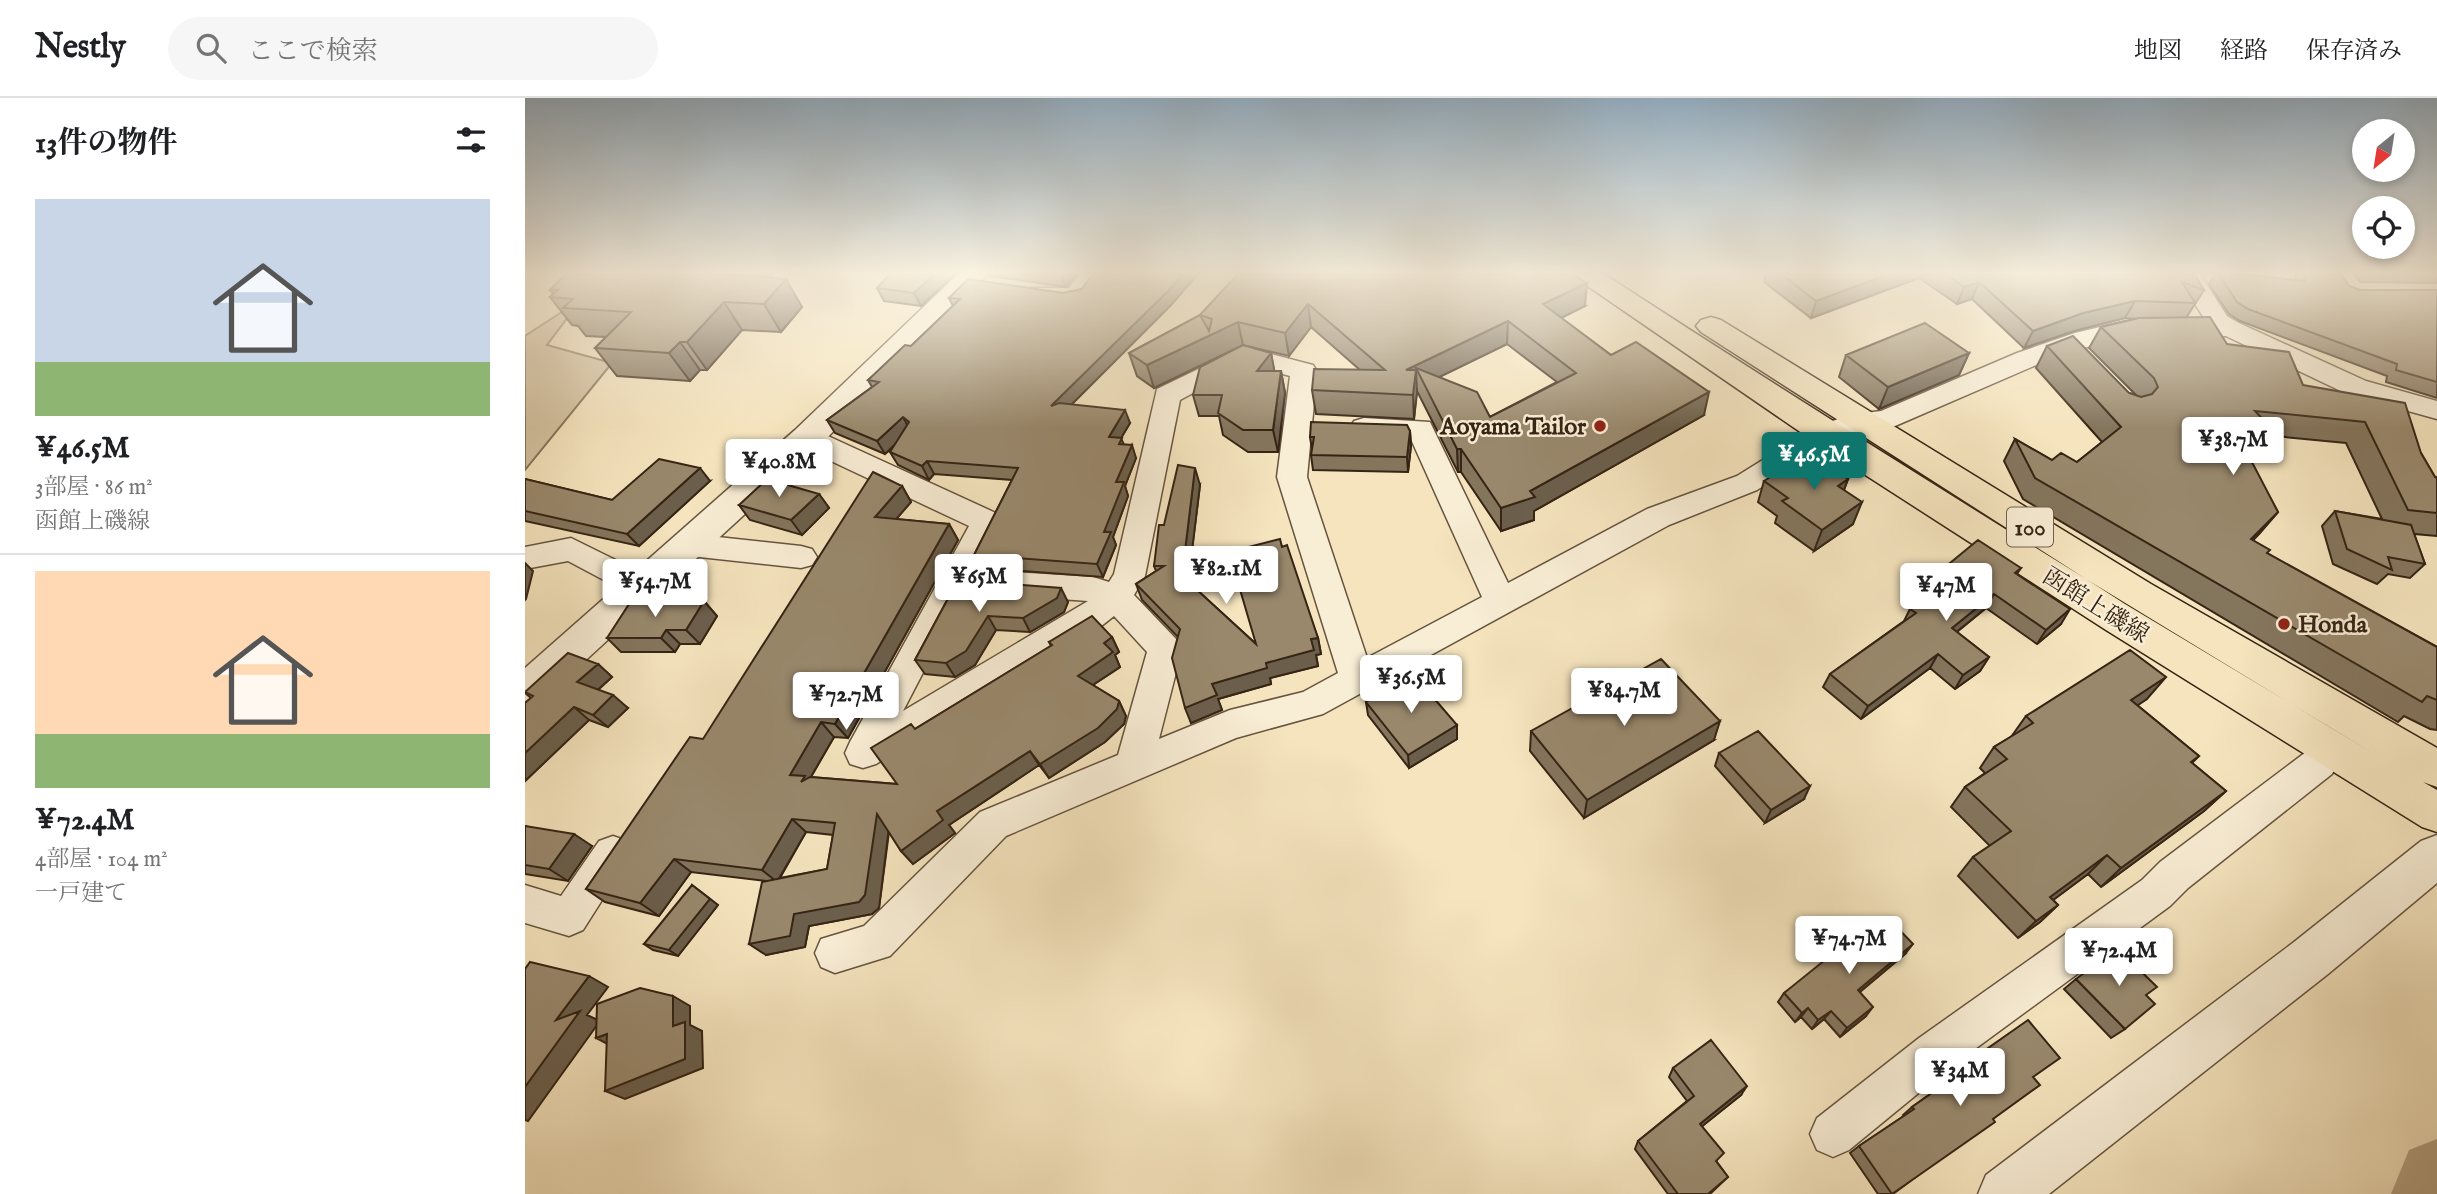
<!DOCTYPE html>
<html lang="ja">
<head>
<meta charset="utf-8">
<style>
	:root { --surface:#fff; --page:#f6f6f6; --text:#202124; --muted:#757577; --line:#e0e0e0; --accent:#0f766e }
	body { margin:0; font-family:"IM FELL English","Noto Serif JP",serif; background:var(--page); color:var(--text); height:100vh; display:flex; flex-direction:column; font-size:26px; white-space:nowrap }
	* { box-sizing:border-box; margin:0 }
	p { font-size:23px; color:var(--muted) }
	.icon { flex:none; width:38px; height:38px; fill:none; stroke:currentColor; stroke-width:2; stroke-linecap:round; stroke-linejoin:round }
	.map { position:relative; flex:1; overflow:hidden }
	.drawer { display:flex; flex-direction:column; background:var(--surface); width:525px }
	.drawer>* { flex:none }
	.needle { width:46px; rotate:210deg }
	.buttons { position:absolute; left:1827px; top:21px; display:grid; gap:14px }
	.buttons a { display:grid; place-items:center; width:63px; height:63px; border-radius:50%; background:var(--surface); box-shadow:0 4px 10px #0003; font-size:35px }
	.price { position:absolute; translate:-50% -60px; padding:0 16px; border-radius:7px; background:#fff; color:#222; font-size:23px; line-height:46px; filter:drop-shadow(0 2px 4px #0008) }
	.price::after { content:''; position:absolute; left:50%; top:42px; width:21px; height:16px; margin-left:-10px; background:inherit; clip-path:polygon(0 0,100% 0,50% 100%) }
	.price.current { background:var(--accent); color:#fff }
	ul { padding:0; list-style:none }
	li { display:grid; align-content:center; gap:14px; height:371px; padding:0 35px }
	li+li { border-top:2px solid var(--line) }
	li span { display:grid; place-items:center; height:217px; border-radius:0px; color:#555 }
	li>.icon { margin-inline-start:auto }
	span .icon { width:126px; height:126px; fill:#fffc; stroke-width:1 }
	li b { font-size:30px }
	h2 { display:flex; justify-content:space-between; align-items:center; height:84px; padding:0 35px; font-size:30px }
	header { display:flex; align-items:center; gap:42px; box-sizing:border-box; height:98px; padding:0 35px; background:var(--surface); border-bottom:2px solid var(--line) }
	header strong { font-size:33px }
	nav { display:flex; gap:38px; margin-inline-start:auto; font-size:24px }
	.search { width:490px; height:63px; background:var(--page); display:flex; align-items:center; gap:18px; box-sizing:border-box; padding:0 24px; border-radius:38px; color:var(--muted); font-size:26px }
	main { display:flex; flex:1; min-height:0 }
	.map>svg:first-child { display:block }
	.green { fill:#d5c3a1; stroke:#86745a; stroke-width:2 }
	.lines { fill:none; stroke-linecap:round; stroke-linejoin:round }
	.river { fill:#b4a384; fill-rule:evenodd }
	.minor-casing { stroke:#66543e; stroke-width:3 }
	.tertiary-casing { stroke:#66543e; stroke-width:3 }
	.primary-casing { stroke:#362414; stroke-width:3 }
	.minor { fill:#f8edd5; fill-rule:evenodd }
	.tertiary { fill:#f8edd5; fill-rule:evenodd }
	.primary { fill:#f5e4be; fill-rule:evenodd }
	.wall { fill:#84755d; stroke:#362414; stroke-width:2; fill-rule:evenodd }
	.shaded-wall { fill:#6b5f4c; stroke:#362414; stroke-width:2 }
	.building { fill:#99886c; stroke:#362414; stroke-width:2 }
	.poi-dot { fill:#8f2418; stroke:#f8edd5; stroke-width:2.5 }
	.labels { text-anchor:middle; stroke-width:5; stroke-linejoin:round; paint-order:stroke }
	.shield { fill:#f8edd5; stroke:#70604e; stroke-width:2 }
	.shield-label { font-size:23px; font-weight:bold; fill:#362414 }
	.poi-label { font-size:24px; font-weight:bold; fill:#362414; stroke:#f8edd5; text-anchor:end }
	.street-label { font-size:24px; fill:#362414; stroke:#f8edd5 }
</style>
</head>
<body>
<header>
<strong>Nestly</strong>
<div class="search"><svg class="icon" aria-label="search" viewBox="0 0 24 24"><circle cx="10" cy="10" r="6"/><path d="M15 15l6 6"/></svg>ここで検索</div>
<nav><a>地図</a><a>経路</a><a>保存済み</a></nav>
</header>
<main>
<section class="drawer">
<h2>13件の物件<svg class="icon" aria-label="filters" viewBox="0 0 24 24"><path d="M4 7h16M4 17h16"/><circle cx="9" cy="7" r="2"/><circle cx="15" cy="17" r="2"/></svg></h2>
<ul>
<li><span style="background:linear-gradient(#c9d6e8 75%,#8fb573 0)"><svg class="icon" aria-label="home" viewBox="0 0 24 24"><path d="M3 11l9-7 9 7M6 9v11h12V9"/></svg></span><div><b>¥46.5M</b><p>3部屋 · 86 m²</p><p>函館上磯線</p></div></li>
<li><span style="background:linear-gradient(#ffd9b3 75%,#8fb573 0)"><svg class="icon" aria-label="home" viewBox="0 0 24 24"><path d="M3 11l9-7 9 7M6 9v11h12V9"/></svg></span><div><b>¥72.4M</b><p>4部屋 · 104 m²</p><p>一戸建て</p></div></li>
</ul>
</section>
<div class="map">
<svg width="1912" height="1096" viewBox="0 0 1912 1096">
	<rect width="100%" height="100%" fill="#f5e4be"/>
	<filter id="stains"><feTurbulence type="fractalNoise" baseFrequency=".00286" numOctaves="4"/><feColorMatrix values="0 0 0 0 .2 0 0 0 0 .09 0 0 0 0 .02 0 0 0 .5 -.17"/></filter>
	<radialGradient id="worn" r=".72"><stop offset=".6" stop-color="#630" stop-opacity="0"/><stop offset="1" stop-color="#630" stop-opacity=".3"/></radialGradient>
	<!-- green -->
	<path class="green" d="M40,212L46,215L22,247L87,265L0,372V238Z"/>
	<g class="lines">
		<!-- river -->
		<path class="river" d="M1912,1041V1096H1866L1884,1052Z"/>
		<defs>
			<path id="minor" d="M555,176H580L559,203L550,205L505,200L502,195L505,190H544Z
				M1651,176H1675L1702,218L1714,225L1841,283L1912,303V321L1822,296L1701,238L1601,239L1539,255L1370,328L1337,332L1311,343L1232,392L1144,427L798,616L711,640L481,738L365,858L310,875L296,869L290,855L296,841L339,828L455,714L593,657L622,554L589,518L570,533L351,666L338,670L325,666L320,655L325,644L444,428L272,347L268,340L272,333L282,331L292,333L473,416L477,424L452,472L568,479L584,484L589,476L632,291L719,249L788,267L792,273L782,379L842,560L957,499L885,339L829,335L825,329L829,323L839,320L905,324L983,485L1122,411L1212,378L1291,329L1324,317L1356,313L1492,255L1550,235L1601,223L1682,225ZM722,266L765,278L752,379L813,575L778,594L705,612L634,641L657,551L652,542L609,497L620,478L655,302ZM440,494L563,503L378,613Z
				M165,436L276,448L287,451L292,459L287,467L276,470L165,458L154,455L150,447L154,439Z
				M46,440L129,481L134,489L129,497L118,501L107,497L43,463L0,471V449Z
				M1804,634L1817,638L1822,649L1807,676L1663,790L1645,808L1424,970L1324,1052L1308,1059L1292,1052L1285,1036L1292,1020L1394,940L1617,782L1635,764L1781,654L1791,638Z
				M88,738L102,743L107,755L58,832L44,838L0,825V787L36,798L74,743Z"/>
			<path id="tertiary" d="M433,176H463L294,348L14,605L0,610V570L270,332Z
				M1912,737V785L1803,876L1524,1096H1453L1461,1077L1769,844L1896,743Z"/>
			<path id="primary" d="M1045,176H1079C1334,342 1592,502 1853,658L1600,506L1176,234L1171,228L1176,222L1186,219L1196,222L1626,486L1912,650V689L1898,684L1912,692V734L1897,729L1581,532L1300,351Z"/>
		</defs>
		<!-- minor casing -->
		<use href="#minor" class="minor-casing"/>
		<!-- tertiary casing -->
		<use href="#tertiary" class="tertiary-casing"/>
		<!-- primary casing -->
		<use href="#primary" class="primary-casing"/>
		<!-- minor -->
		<use href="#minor" class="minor"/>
		<!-- tertiary -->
		<use href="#tertiary" class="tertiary"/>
		<!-- primary -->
		<use href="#primary" class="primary"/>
	</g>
	<!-- wall -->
	<path class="wall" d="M41,176H249L246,180L277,209L256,234L217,232L182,272H175L165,283L92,278L70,250L81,239L61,238L53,228L47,227L25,199L28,196L25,192Z
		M365,176H430L396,208L359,203L352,190Z
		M464,176H552L541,189L465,178Z
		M568,176H673L646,207L547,306L605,325L596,340L599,347L611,360L600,388L603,398L588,439L591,447L578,479L456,470L449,457L487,382L409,376L404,382L373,367L365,354L370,347L360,356L310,335L302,322L347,289L343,282L386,248L428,208L424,200L538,195L557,191Z
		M713,176L1060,208L1036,220L1086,257L1179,317L1009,413V422L976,433L936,374H933L892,293V290L889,321L791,316L787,292L835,272L786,229L764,258L718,247L629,290L612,278L604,255L675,217ZM982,246L1032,284L965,319L914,279Z
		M1241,176H1669L1679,192L1661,220L1702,246L1896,355L1910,379L1912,380V378V438L1889,436L1900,466L1885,480L1863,476L1852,486L1808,466L1797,428L1810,413L1857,421L1821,345L1749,338L1734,357L1722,358L1753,414L1728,442L1742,456L1912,549V632L1905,631L1879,618L1873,624L1498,401L1479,363L1490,341L1527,362L1552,364L1577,344L1511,270L1522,248L1604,295L1611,297L1564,250L1576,229L1611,221L1600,220L1549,233L1499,250L1447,201L1432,206L1394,180L1286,220L1239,184Z
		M1690,176H1716L1771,182V176H1816L1824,188L1835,192H1912V300L1861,284L1862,278L1715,223L1704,216L1684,186Z
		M1829,176H1912V185L1835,184Z
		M746,255L749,273H756L760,295L753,354H723L698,337L694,318H674L668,297Z
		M1444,255L1434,277L1354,311L1314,279L1321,257Z
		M885,333L886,348L883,374L788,372L786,357L787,352L785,339Z
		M0,381L87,402L185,383L114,448L0,423Z
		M1323,381L1319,392L1328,426L1289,453L1250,425L1252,418L1233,404L1239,383Z
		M675,387L663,484L730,545L757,449L793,540L796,556L791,557L793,568L745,580L746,586L693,601L697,612L666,625L653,539L617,502L611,486L631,473L629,468L639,427Z
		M377,388L386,404L371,421L424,426L433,442L323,640L309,639L286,679L372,686L390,631L526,548L524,544L587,539L594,554L590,557L595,569L568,587L594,603L601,618L599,626L580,644L524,680L514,667L424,727L430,735L388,766L376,753L364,734L354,810L347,816L284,828L280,849L241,857V783L166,774L134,818L80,804L61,791ZM281,734L308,737L302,771L255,780Z
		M294,396L304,410L277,437L225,422L214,407Z
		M1496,470L1492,476L1536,526L1512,546L1461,510L1432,534L1464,559L1455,573L1430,591L1405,570L1336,621L1298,589L1305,576L1379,523L1385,511L1399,502L1395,499L1402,484Z
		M433,482L543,504L539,514L505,534L471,532L450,567L430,579L400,576L390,562Z
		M179,503L192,518L175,546H155L150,554H96L82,540Z
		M73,566L87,579L73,592L103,610L83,629L64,622L0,683V605L6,600L0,595Z
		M1622,601L1612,607L1674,658L1667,665L1701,693L1679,713L1576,789L1563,776L1528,802L1533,807L1515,824L1493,840L1433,778L1448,759L1465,748L1426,709L1440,689L1460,675L1455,670L1469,649L1486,639L1501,618Z
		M841,604L932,627V641L884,670L843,617Z
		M1006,633L1189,642L1059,720L1005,653Z
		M1194,655L1279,701L1240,725L1190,668Z
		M0,728L67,748L43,783L0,776Z
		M193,807L153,858L128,852L119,846Z
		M1380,856L1335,894L1341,918L1315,939L1299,921L1287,931L1276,919L1270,924L1253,904L1259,895L1316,858Z
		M1551,881L1600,931L1586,940L1539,891Z
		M1459,953L1508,979L1468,1021L1368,1096H1353L1325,1055L1334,1048L1379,1018L1378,1017L1387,1009L1450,965L1448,962Z
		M1148,970L1216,997L1177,1028L1192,1064L1203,1079L1185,1096H1143L1110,1051L1113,1043L1162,1003L1144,979Z"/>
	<!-- shaded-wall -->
	<path class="shaded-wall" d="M230,176H249L237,190L229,178Z
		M410,176H430L396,208L389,195Z
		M536,176H552L541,189Z
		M658,176H673L646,207L532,321L526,308Z
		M1364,176H1396L1394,180L1286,220L1291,203Z
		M261,181L277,209L256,234L239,206Z
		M1454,184L1447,201L1432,206L1439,189Z
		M1062,185L1060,208L1017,229L1018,206Z
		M1610,203L1600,220L1549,233L1499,250L1508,233L1558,215Z
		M199,204L217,232L182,272L162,244Z
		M783,206L786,229L764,258L760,235Z
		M983,223L982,246L900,286L891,270L892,295L889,321L888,297L881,272Z
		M713,224L718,247L629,290L622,267Z
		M155,244L175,272L165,283L144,255Z
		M746,255L750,276L732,273Z
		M1444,255L1434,277L1354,311L1363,289Z
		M756,273L760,295L753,354L748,332Z
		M1184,294L1179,317L1009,413V422L976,433V410L1005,393Z
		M600,312L605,325L589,352L584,339Z
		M378,319L385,332L360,356L352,343Z
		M885,333L886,348L883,374L882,359Z
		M607,347L611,360L600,388L603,398L588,439L591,447L578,479L572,466L591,384Z
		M932,351H936V374H933Z
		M402,363L409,376L404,382L397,368Z
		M175,370L185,383L114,448L102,436Z
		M670,370L675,387L662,494L657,478Z
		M1323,381L1315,403L1313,388Z
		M377,388L386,404L360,434L350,419Z
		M294,396L304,410L277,437L266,422Z
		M1337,404L1328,426L1289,453L1297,432Z
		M1753,414L1735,435L1709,462L1726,441Z
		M424,426L433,442L323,640L310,626Z
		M0,465L8,473L1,501L0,502Z
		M536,490L543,504L539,514L505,534L498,520Z
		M1469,496L1461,510L1419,544L1427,530Z
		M179,503L192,518L175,546L161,532Z
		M1545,511L1536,526L1512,546L1521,532Z
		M463,518L471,532L450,567L430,579L421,565Z
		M141,532L155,546L150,554L136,540Z
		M587,539L594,554L590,557L595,569L560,592L553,578L579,545Z
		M793,540L796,556L791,557L793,568L745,580L746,586L693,601L697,612L666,625L660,610L687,586L741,565L786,541Z
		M1413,556L1405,570L1336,621L1343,608Z
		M1464,559L1455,573L1430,591L1438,577Z
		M73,566L87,579L67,597L52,584Z
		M1641,579L1622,601L1588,624L1606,602Z
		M88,597L103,610L83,629L68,617Z
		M594,603L601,618L599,626L580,644L524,680L515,666Z
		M49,609L64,622L0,683V655Z
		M1195,623L1189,642L1059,720L1062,702Z
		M296,624L309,639L284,682L293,692L265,677Z
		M932,627V641L884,670L883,657Z
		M505,653L514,667L424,727L430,735L388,766L376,753L412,713Z
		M1285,688L1279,701L1240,725L1246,712Z
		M1701,693L1679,713L1576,789L1596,770Z
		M352,716L364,729L354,810L347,816L284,828L280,849L241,857L224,846L269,816Z
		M267,721L281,734L252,784L237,772Z
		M49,736L67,748L43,783L24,771Z
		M1582,757L1563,776L1508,817L1525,799Z
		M149,761L166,774L134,818L115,805Z
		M167,787L193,807L153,858L144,852Z
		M1533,807L1515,824L1493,840L1511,823Z
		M1388,846L1380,856L1326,901L1333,892Z
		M64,878L83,889L62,917L75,923L3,1023L0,1022V989L31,922Z
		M148,898L165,908V927L177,933L178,970L100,1001L80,993L148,928Z
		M1348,909L1341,918L1315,939L1322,930Z
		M1283,910L1276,919L1270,924L1277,915Z
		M1306,913L1299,921L1287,931L1293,922Z
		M82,936L90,950L71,940Z
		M1222,988L1216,997L1170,1034L1175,1026Z"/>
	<!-- building -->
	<path class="building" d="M41,176H190L261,181L239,206L199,204L162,244H155L144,255L70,250L106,214L38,210L48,201L25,199L33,192H25Z
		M365,176H410L389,195L352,190Z
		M568,176H658L643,193L526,308L534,305L600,312L584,339L597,340L594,346L607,347L591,384H599L579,434H586L572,466L449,457L493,370L402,363L397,368L365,354L384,324L378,319L352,343L302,322L354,284L343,282L380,247L386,248L435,201L424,200L443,181L538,195L557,191Z
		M713,176H1048L1062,185L1018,206L1086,257L1111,244L1184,294L1005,393L1010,399L976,410L936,351H932L891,270L952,294L965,319L1051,275L983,223L881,272H891L888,297L787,292L789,271L860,272L783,206L760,235L713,224L622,267L604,255L675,217L684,233L687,221L675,217Z
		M1256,176H1364L1291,203Z
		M1420,176H1669L1679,192L1657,184L1670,205L1610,203L1558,215L1508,233L1454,184L1439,189Z
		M1694,176H1716L1780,183L1779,176H1816L1824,188L1835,192H1912V284L1871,272L1872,266L1723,211L1712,204Z
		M1685,219L1702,246L1764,254L1778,287L1880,305L1896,355L1910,379L1912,380V415L1883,412L1840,324L1730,313L1751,335L1706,341L1728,366L1753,414L1726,441L1745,452L1742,455L1912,549V602L1902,598L1897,604L1510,380L1490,341L1527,362L1536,355L1552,364L1596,329L1522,248L1548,238L1604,295L1616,299L1627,296L1633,289L1629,280L1576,229L1614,220Z
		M1400,225L1444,255L1363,289L1321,257Z
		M718,247L746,255L732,273H756L748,332H718L693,315L697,297H668L675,269Z
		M786,324L882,327L885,333L882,359L786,357L789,339H785Z
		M134,361L175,370L102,436L0,413V381L87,402Z
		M1272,362H1294L1323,381L1313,388L1337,404L1297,432L1257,403L1263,400L1239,383Z
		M653,367L670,370L657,478L731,546L704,454L755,441L757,449L762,447L793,540L786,541L789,552L741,565L742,570L687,586L692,597L660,610L647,560L655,531L611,486L639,468H629L634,427H639Z
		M348,374L377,388L350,419L424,426L310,626L296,624L265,677L280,678L276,684L285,679L372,686L346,650L386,626L390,631L527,547L524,544L567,518L587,539L579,545L588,554L553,578L594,603L592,611L573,630L515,666L505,653L412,713L418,722L376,753L352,716L340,797L334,804L269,816L265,838L224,846L237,784L302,771L310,725L267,721L237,772L149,761L115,805L61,791L165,639L178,641Z
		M242,381L294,396L266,422L214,407Z
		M1810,413L1886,427L1900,466L1863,459L1867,472L1822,451Z
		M1453,442L1496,470L1490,475L1545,511L1521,532L1469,496L1427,530L1464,559L1438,577L1413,556L1343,608L1305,576L1391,515L1385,511L1413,492L1402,484Z
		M433,482L536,490L532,500L498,520L463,518L441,553L421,565L390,562Z
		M106,503H179L161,532H141L136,540H82Z
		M1605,552L1641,579L1606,602L1674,658L1666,664L1701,693L1596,770L1582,757L1525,799L1533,807L1511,823L1448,759L1486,733L1440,689L1482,661L1469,649L1508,625L1501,618Z
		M43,555L73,566L52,584L88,597L68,617L49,609L0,655V605L8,598L0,594Z
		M1136,561L1195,623L1062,702L1006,633Z
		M889,577L932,627L883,657L841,604Z
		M1233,633L1285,688L1246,712L1194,655Z
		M0,728L49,736L24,771L0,767Z
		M167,787L185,801L144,852L119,846Z
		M1364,821L1388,846L1333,892L1348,909L1322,930L1306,913L1293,922L1283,910L1277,915L1259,895L1311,853L1316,858Z
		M1592,850L1632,889L1621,897L1630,906L1600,931L1551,881Z
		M5,864L64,878L31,922L55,913L0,989V871Z
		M115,890L148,898V928L160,924V961L80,993L82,936L71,940L72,906Z
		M1503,922L1535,960L1508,979L1515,987L1468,1021L1470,1024L1367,1096L1334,1048L1389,1011L1387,1009L1462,956L1459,953Z
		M1186,942L1222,988L1175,1026L1199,1055L1191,1063L1203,1079L1183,1096H1153L1113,1043L1169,998L1148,970Z"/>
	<!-- sky -->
	<linearGradient id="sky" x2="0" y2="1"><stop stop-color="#93adc0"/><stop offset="0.53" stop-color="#faf3e2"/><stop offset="1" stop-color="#faf3e2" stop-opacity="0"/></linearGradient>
	<rect width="1912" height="330" fill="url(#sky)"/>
	<!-- markers -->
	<g class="poi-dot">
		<circle cx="1075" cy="328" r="7"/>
		<circle cx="1759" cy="526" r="7"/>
	</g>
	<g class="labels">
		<!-- shield labels -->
		<rect class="shield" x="1482" y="409.5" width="46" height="39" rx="5"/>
		<g class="shield-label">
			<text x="1505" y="437">100</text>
		</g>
		<!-- poi labels -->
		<g class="poi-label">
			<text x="1061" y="336">Aoyama Tailor</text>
			<text x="1773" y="534" text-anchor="start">Honda</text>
		</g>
		<!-- street labels -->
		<g class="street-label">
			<text transform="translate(1571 507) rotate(32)" y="8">函館上磯線</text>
		</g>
	</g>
	<rect width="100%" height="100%" filter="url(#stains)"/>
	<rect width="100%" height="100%" fill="url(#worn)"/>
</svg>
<div class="buttons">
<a><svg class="needle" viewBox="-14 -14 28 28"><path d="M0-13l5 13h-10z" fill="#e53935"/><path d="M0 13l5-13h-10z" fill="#757577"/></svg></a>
<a><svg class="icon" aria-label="locate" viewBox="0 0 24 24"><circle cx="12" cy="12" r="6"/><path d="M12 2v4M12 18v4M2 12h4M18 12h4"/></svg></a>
</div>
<b class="price" style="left:1708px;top:379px">¥38.7M</b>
<b class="price current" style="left:1289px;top:394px">¥46.5M</b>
<b class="price" style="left:254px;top:401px">¥40.8M</b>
<b class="price" style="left:701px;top:508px">¥82.1M</b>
<b class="price" style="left:454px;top:516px">¥65M</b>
<b class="price" style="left:130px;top:521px">¥54.7M</b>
<b class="price" style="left:1421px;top:525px">¥47M</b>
<b class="price" style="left:886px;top:617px">¥36.5M</b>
<b class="price" style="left:1099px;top:630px">¥84.7M</b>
<b class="price" style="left:321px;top:634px">¥72.7M</b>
<b class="price" style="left:1324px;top:878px">¥74.7M</b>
<b class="price" style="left:1594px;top:890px">¥72.4M</b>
<b class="price" style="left:1435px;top:1010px">¥34M</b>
</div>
</main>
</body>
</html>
